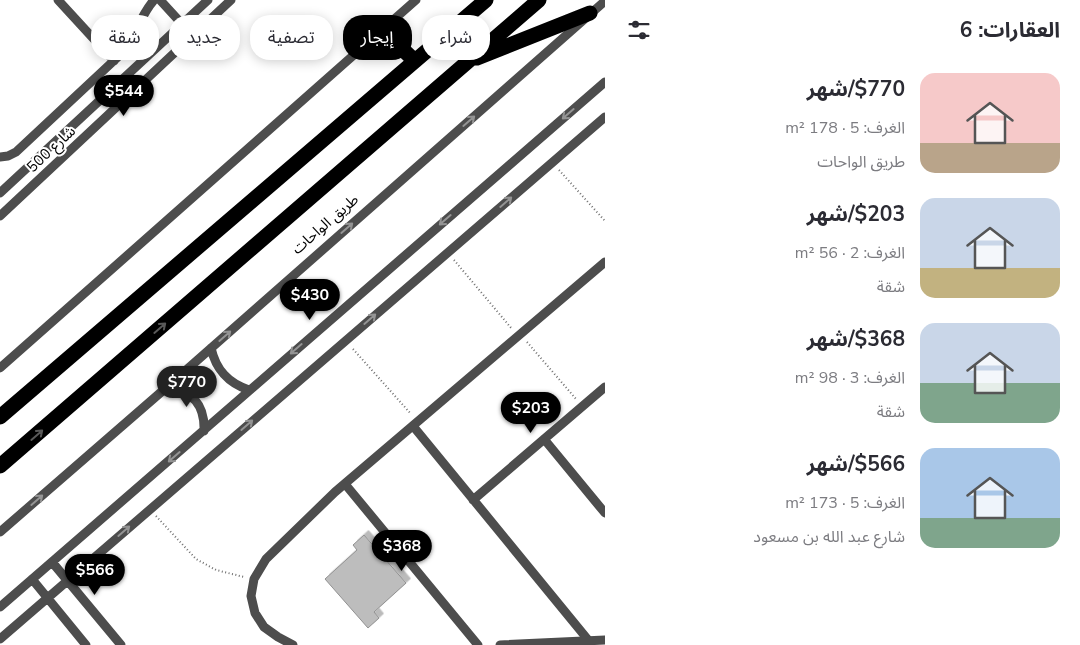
<!DOCTYPE html>
<html lang="ar">
<head>
<meta charset="utf-8">
<style>
	:root { --surface:#fff; --page:#f7f7f7; --text:#2b2b33; --muted:#7c7c81; --accent:#000 }
	body { margin:0; font-family:"Nunito Sans","Noto Sans Arabic",sans-serif; background:var(--page); color:var(--text); direction:rtl; height:100vh; display:flex; flex-direction:column; font-size:19px; white-space:nowrap }
	* { box-sizing:border-box; margin:0 }
	p { font-size:16px; color:var(--muted) }
	.icon { flex:none; width:28px; height:28px; fill:none; stroke:currentColor; stroke-width:2; stroke-linecap:round; stroke-linejoin:round }
	.map { position:relative; flex:1; overflow:hidden; direction:ltr }
	.details { display:flex; flex-direction:column; background:var(--surface); width:475px }
	.details>* { flex:none }
	.guide { position:absolute; left:15px; top:15px; width:475px; height:45px; direction:rtl; display:flex; gap:10px }
	.price { position:absolute; translate:-50% -42px; padding:0 11px; border-radius:18px; background:var(--accent); color:#fff; font-size:16px; line-height:32px; filter:drop-shadow(0 1px 2px #0008) }
	.price::after { content:''; position:absolute; left:50%; top:30px; width:15px; height:11px; margin-left:-8px; background:inherit; clip-path:polygon(0 0,100% 0,50% 100%) }
	.price.selected { background:#222; color:#fff }
	ul { padding:0; list-style:none }
	li { display:flex; align-items:center; gap:15px; height:125px; padding:0 20px }
	li span { display:grid; place-items:center; flex:none; width:140px; height:100px; border-radius:15px; color:#555 }
	li>.icon { margin-inline-start:auto }
	span .icon { width:60px; height:60px; fill:#fffc; stroke-width:1 }
	li b { font-size:21px }
	h2 { display:flex; justify-content:space-between; align-items:center; height:60px; padding:0 20px; font-size:21px }
	.tag { padding:0 18px; border-radius:20px; background:var(--surface); box-shadow:0 2px 12px #0003; font-size:18px; line-height:45px }
	.tag.selected { background:var(--accent); color:#fff }
	main { display:flex; flex:1; min-height:0 }
	.map>svg:first-child { display:block }
	.building { fill:#bdbdbd; stroke:#919191; filter:url(#shadow) }
	.lines { fill:none; stroke-linecap:round; stroke-linejoin:round }
	.path { stroke:#6f6f6f; stroke-width:2; stroke-dasharray:1 2.5; stroke-linecap:butt }
	.minor { stroke:#4d4d4d; stroke-width:9 }
	.highway { stroke:#000; stroke-width:15 }
	.oneway { stroke:#949494 }
	.oneway2 { stroke:#595959 }
	.labels { text-anchor:middle; stroke-width:4; stroke-linejoin:round; paint-order:stroke }
	.street-label { font-size:15px; fill:#000; stroke:#fff }
</style>
</head>
<body>
<main>
<section class="details">
<h2>العقارات: 6<svg class="icon" aria-label="filters" viewBox="0 0 24 24"><path d="M4 7h16M4 17h16"/><circle cx="9" cy="7" r="2"/><circle cx="15" cy="17" r="2"/></svg></h2>
<ul>
<li><span style="background:linear-gradient(#f6c9c9 70%,#b9a48a 0)"><svg class="icon" aria-label="home" viewBox="0 0 24 24"><path d="M3 11l9-7 9 7M6 9v11h12V9"/></svg></span><div><b>$770/شهر</b><p>الغرف: 5 · 178 m²</p><p>طريق الواحات</p></div></li>
<li><span style="background:linear-gradient(#c9d6e8 70%,#c2b280 0)"><svg class="icon" aria-label="home" viewBox="0 0 24 24"><path d="M3 11l9-7 9 7M6 9v11h12V9"/></svg></span><div><b>$203/شهر</b><p>الغرف: 2 · 56 m²</p><p>شقة</p></div></li>
<li><span style="background:linear-gradient(#c9d6e8 60%,#7fa58c 0)"><svg class="icon" aria-label="home" viewBox="0 0 24 24"><path d="M3 11l9-7 9 7M6 9v11h12V9"/></svg></span><div><b>$368/شهر</b><p>الغرف: 3 · 98 m²</p><p>شقة</p></div></li>
<li><span style="background:linear-gradient(#a9c7e8 70%,#7fa58c 0)"><svg class="icon" aria-label="home" viewBox="0 0 24 24"><path d="M3 11l9-7 9 7M6 9v11h12V9"/></svg></span><div><b>$566/شهر</b><p>الغرف: 5 · 173 m²</p><p>شارع عبد الله بن مسعود</p></div></li>
</ul>
</section>
<div class="map">
<svg width="605" height="645" viewBox="0 0 605 645">
	<defs>
		<filter id="shadow"><feDropShadow dx="4.5" dy="-4.5" stdDeviation="0" flood-color="#0004"/></filter>
	</defs>
	<rect width="100%" height="100%" fill="#fff"/>
	<!-- building -->
	<path class="building" d="M364,535L406,583L374,612L379,618L368,628L325,579L357,550L353,545Z"/>
	<g class="lines">
		<!-- path -->
		<path class="path" d="M559,170L605,221
			M454,260L512,329
			M527,342L576,399
			M353,349L411,414
			M156,516L196,559L216,570L244,577"/>
		<!-- minor -->
		<path class="minor" d="M58,0L114,61
			M160,0L193,36
			M0,157L8,156L16,152L121,54C135,37 140,16 154,0
			M0,193L208,0
			M0,216L231,0
			M211,348C216,370 228,383 249,390
			M0,368L416,0
			M167,387C193,391 205,405 204,431
			M413,426L589,641
			M544,439L605,513
			M345,484L478,645
			M473,500L605,387
			M0,532L167,387L605,1
			M52,562L121,645
			M32,579L86,645
			M0,607L605,82
			M0,639L605,117
			M293,645L278,637L264,627L255,613L251,596L254,579L266,559L335,492L605,262
			M500,645L605,640"/>
		<!-- highway -->
		<path class="highway" d="M382,30L415,61
			M477,58L590,13
			M0,417L486,0
			M0,466L539,0"/>
	</g>
	<!-- one-way arrows -->
	<defs><path id="oneway-shaft" d="M-6 0H5M1.5-3L5.5 0L1.5 3" fill="none" stroke-width="1.6" stroke-linecap="round" stroke-linejoin="round" transform="scale(1.25)"/></defs>
	<g class="oneway">
		<use href="#oneway-shaft" transform="translate(568 114) rotate(139)"/>
		<use href="#oneway-shaft" transform="translate(469 121) rotate(-41)"/>
		<use href="#oneway-shaft" transform="translate(506 202) rotate(-41)"/>
		<use href="#oneway-shaft" transform="translate(445 220) rotate(139)"/>
		<use href="#oneway-shaft" transform="translate(347 228) rotate(-41)"/>
		<use href="#oneway-shaft" transform="translate(370 319) rotate(-41)"/>
		<use href="#oneway-shaft" transform="translate(225 336) rotate(-41)"/>
		<use href="#oneway-shaft" transform="translate(296 349) rotate(139)"/>
		<use href="#oneway-shaft" transform="translate(247 425) rotate(-41)"/>
		<use href="#oneway-shaft" transform="translate(174 457) rotate(139)"/>
		<use href="#oneway-shaft" transform="translate(37 500) rotate(-41)"/>
		<use href="#oneway-shaft" transform="translate(124 531) rotate(-41)"/>
	</g>
	<g class="oneway2">
		<use href="#oneway-shaft" transform="translate(160 328) rotate(-41)"/>
		<use href="#oneway-shaft" transform="translate(37 435) rotate(-41)"/>
	</g>
	<g class="labels">
		<!-- street labels -->
		<g class="street-label">
			<text transform="translate(51 149) rotate(-43)" y="5">شارع 500</text>
			<text transform="translate(325 224) rotate(-41)" y="5">طريق الواحات</text>
		</g>
	</g>
</svg>
<b class="price" style="left:124px;top:117px">$544</b>
<b class="price" style="left:310px;top:321px">$430</b>
<b class="price selected" style="left:187px;top:408px">$770</b>
<b class="price" style="left:531px;top:434px">$203</b>
<b class="price" style="left:402px;top:572px">$368</b>
<b class="price" style="left:95px;top:596px">$566</b>
<div class="guide">
<a class="tag">شراء</a>
<a class="tag selected">إيجار</a>
<a class="tag">تصفية</a>
<a class="tag">جديد</a>
<a class="tag">شقة</a>
</div>
</div>
</main>
</body>
</html>
